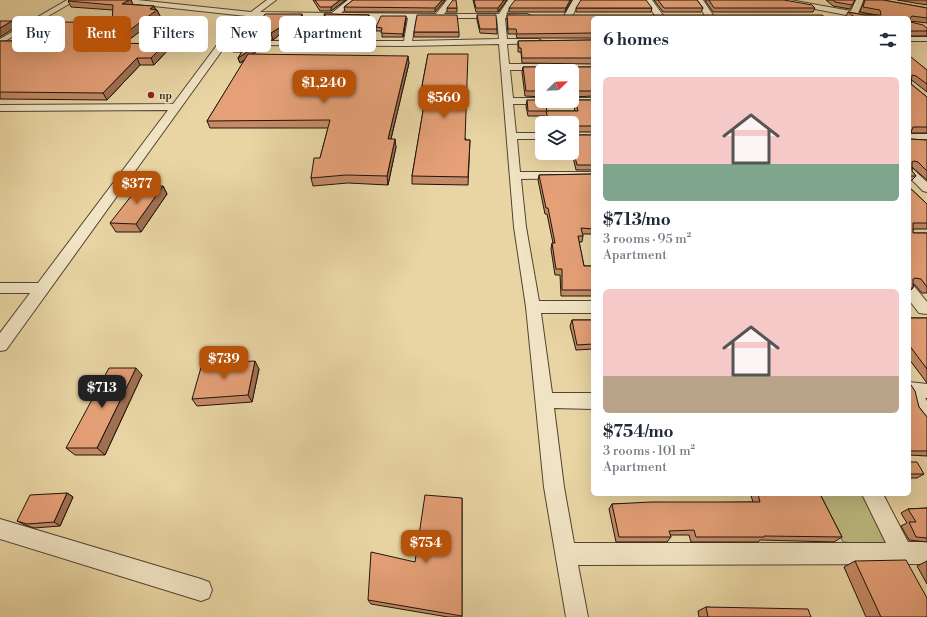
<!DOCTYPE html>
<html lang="en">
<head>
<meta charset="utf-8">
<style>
	:root { --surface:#fff; --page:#f2f2f3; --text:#1f2937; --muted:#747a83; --accent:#b45309 }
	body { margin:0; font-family:"Libre Bodoni",serif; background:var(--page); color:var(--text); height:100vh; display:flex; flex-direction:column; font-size:15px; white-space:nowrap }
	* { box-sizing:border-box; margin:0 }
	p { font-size:13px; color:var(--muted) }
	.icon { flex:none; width:22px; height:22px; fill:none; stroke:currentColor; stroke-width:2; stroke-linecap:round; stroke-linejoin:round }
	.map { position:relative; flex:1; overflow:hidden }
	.panel { position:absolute; left:591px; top:16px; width:320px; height:480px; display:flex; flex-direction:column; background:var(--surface); border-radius:6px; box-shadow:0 4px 16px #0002 }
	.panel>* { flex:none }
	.banner { position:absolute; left:12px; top:16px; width:380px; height:36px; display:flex; gap:8px }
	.needle { width:26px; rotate:67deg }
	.buttons { position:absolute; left:535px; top:64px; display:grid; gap:8px }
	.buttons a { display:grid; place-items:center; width:44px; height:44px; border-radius:6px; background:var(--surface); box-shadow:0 4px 16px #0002; font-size:20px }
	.price { position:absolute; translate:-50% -34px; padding:0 9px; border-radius:8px; background:var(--accent); color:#fff; font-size:13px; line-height:26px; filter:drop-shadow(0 1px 2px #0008) }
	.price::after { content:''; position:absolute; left:50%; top:24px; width:12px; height:9px; margin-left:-6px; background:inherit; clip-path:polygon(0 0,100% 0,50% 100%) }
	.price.current { background:#222; color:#fff }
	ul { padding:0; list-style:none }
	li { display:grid; align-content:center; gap:8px; height:212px; padding:0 12px }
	li span { display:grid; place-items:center; height:124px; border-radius:6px; color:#555 }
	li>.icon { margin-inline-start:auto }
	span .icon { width:72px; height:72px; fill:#fffc; stroke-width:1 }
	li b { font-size:17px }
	h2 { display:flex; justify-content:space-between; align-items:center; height:48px; padding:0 12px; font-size:17px }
	.tag { padding:0 14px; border-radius:6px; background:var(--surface); box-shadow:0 4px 16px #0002; font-size:14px; line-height:36px }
	.tag.current { background:var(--accent); color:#fff }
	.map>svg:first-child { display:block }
	.green { fill:#bdbb81; stroke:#6d6846 }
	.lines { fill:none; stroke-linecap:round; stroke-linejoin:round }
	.minor-casing { stroke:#504432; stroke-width:2 }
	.minor { fill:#f1e4c4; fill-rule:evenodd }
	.wall { fill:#c58a66; stroke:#1d140c }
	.shaded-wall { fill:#a07053; stroke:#1d140c }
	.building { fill:#e5a077; stroke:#1d140c }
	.poi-dot { fill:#8f2418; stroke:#f1e4c4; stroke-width:1.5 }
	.labels { text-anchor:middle; stroke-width:3; stroke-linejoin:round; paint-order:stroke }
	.far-poi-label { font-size:11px; fill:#1d140c; stroke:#f1e4c4; text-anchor:start }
</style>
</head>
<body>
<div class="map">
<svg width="927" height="617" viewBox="0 0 927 617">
	<rect width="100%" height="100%" fill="#e9d5a4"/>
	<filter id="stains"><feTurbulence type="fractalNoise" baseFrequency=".005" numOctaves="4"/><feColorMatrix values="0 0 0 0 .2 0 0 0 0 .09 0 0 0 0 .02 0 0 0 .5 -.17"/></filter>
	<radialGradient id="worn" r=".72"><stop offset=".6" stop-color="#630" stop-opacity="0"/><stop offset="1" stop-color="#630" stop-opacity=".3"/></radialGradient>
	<!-- green -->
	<path class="green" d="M820,494H865L891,546L843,542Z"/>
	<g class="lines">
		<defs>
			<path id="minor" d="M67,0H76L0,44V39Z
				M113,0H137L251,12L267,0H276L260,12L332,13L348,0H356L341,13L436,14L447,0H455L444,14H499L508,0H516L506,14H527L531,16L527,18H505L507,39H538L542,41L538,43L507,44L509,64H542L546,67L542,70H510L513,98H542V101H572V98H593V104H513L516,133H542V139H517L520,172H593V178L521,179L526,227L539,301H593V313H541L552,393H593V409L554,408L564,487L574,543H886L862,494H883L908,542H927V564L578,565L588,617H566L544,487L526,307L514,227L499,44L407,46L239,45L238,43L239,41H362L372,18L255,16L226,45L6,350L0,351V333L30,293H0V283H38L168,110L0,111V105L173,104L220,41L246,16L117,2ZM380,18H408L404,41H370ZM416,18H497L499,39L412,41Z
				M573,0H581L571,18H565L564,16Z
				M644,0H652L665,18H657Z
				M695,0H703L713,15L712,17H706Z
				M774,0H790L851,11L856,0H864L858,13L877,16L878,18H862L778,2Z
				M909,37H927V41H909Z
				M909,134H927V140H909Z
				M909,168L913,169L927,182V192L923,191L909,177Z
				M909,285L914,286L927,302V314L919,313L909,300Z
				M909,382L927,384V398H925L927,401V424C909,417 909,398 909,382Z
				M0,519L201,579L209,582L212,590L209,598L201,601L0,539Z"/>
		</defs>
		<!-- minor casing -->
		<use href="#minor" class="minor-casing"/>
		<!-- minor -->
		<use href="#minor" class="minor"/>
	</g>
	<!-- wall -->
	<path class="wall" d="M70,0H131L133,5L154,6L156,10H157L160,16L124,43L167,51L154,65H140L107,100L0,99V41H36L112,23L113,10L71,7L68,1Z
		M313,0H346L331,11H320Z
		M353,0H445L435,12H345L344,7Z
		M473,0H507L498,12H476Z
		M572,0L565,12H509V8Z
		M654,0H697L703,8L701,12H663Z
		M705,0H784L815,8L813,12H713Z
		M826,0H855L850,9L833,6Z
		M864,0H883L927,8V23L910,21L911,22L927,28V36H909V18H848L846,16L848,12L864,15H877L860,12Z
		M897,0H927V5Z
		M447,8H457V12H447Z
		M576,8H652L651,12H576Z
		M324,14L369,15L370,19L367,26H329L325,19Z
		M477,15L497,29V34L480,33L477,20Z
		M507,15L593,18V38H517L516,34H508L507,20Z
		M303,20L296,34H280L273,40H245L243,33Z
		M406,20L403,37H382V31H376V27Z
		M414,32H459V37H414Z
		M593,40V64L522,63L521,52H518V41Z
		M262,42L263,47L252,54L409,63L391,139L396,147L388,185L348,183L313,186L311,178L320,158L328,128H210L207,121L245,60L240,63L238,58L242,52H233L232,47Z
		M428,54L466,140H470L468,185L412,184V176L426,94L423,93L422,86Z
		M909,57L927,70V92L913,81L911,80V84L927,97V133H911Z
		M523,67H593V96L572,97V71H542V97L525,96L522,72Z
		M527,100L547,111H575L574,106L575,100H593V132H572V123H547L545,116H528L526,106Z
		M572,134L573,135H593V170H576L572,153Z
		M909,139L927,140V180L913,168L912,167V171L916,176L911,181H909Z
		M593,174V234H582L583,236L582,242H579L584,266H593V296H561L560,275H555L551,249L552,243H553L547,214H545L538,180L539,175Z
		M163,186L167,194L141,232H116L110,223Z
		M909,187L927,204V229H913V233H927V293H922L915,285L913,284V288L909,292Z
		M909,318H927V383L909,359Z
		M572,320H593V349L576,350L570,326Z
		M259,369L252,402L197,406L192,399Z
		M142,375L105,455H75L66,448Z
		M909,382L919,407L927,417V456L909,455Z
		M909,462L924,474L917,478H909Z
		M67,493L73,497L60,526L34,528L25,525L17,521Z
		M754,494H820L842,537L834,542L760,540L758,542H691L689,535H670L671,537L667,542H616L609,509L612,504L753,502L751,496Z
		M462,498V617H448L371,604L368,600L415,562Z
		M927,508V542L909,540L901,526L907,523L901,513L908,509Z
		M855,561L927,617H866L844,567Z
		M927,561V584L917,566Z
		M706,607L811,617H699L698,611Z"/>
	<!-- shaded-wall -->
	<path class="shaded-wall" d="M129,0H131L133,5L122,4Z
		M340,0H346L331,11V7Z
		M442,0H445L435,12V8Z
		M504,0H507L498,12V8Z
		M570,0H572L565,12L566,8Z
		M154,6L156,11L157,10L160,16L116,50L112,43Z
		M302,14L303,20L296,34L295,28Z
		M369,15L370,19L367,26L366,21Z
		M406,16V20L403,37V34Z
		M12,21L16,27L0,37V28Z
		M279,28L280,34L273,40L271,33Z
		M262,42L263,47L240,63L238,58Z
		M165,44L167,51L154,65L151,58Z
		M408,56L409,63L389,147L388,139Z
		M137,58L140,65L107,100L103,93Z
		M395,139L396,147L388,185L387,176Z
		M163,186L167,194L141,232L136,224Z
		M255,361L259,369L252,402L248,395Z
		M136,368L142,375L105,455L97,448Z
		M67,493L73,497L60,526L54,522Z"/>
	<!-- building -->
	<path class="building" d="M70,0H129L122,4L154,6L150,9L157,10L112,43L165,44L151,58H137L103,93L0,92V41H36L64,22L112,23L113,5L68,1Z
		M315,0H340L331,7H320Z
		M353,0H442L435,8L344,7Z
		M453,0H456L457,8H447Z
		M474,0H504L498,8H476Z
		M515,0H570L566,8H509Z
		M581,0H646L652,8H576Z
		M658,0H697L703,8H664Z
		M709,0H784L812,5L815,8H714Z
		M833,0H855L852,5L835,2Z
		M865,0H883L927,8V18L912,16L910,18L911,22L923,25L927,28V31H909V18H856L848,12L864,15H881L880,10L863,7Z
		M265,14H302L295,28H279L271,33H243L246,31H254Z
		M324,14L369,15L366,21H329Z
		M417,15H457L459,32H414Z
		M477,15H496L497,29H480Z
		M507,15H822L826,18H593V33L517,34L516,29H508Z
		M381,16H406L403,34L381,33L382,28L376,27Z
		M0,21H12L0,28Z
		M593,40V58H522L521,48H519L518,41Z
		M237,42H262L238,58L245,47H232Z
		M248,54L408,56L388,139H395L387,176L346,175L311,178L314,158H320L330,120L207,121Z
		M428,54H468L465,140H470L468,177L412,176L427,87L422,86Z
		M909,57H911L927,70V84L916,76L912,75L911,84L927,97V127H913L911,132H909Z
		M523,67H593V91H573L572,89V71H542V91H526Z
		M527,100H542V101H545L547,111H528Z
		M575,100H593V126H573L572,131V123H549L546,111H578Z
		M572,134L573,135H593V165H577L572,146Z
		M909,139L927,140V171L918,162L914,161L912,162V171L916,176H909Z
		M593,174V229L581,228L583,236H578L584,266H593V290H562V269H556L552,243H555L548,208H546L539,175Z
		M139,186H163L136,224L110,223Z
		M909,187L927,204V223H913V233H927V287L921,279L915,278L913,279V288H909Z
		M909,318H927V369L909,345Z
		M572,320H593V344L577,345Z
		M255,361L248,395L192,399L202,364Z
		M109,368H136L97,448H66Z
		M909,382L915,391L919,407L927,417V451H909Z
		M909,462H917L924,474H909Z
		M67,493L54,522L27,524L17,521L30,495Z
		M758,494H820L842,537L764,536V537H696L694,530L669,531L671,537H619L612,504L651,502H760Z
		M425,495L462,498V616L368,600L371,552L415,562Z
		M927,508V538L916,537L909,522H916L908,509Z
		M906,560L927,598V617H881L855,561Z
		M706,607L808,609L811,617H708Z"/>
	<!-- markers -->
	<circle class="poi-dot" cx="151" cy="95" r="4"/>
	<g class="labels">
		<!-- far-poi labels -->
		<g class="far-poi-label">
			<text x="159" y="99">np</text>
		</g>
	</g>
	<rect width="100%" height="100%" filter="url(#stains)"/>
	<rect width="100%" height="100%" fill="url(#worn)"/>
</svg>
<div class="buttons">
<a><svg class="needle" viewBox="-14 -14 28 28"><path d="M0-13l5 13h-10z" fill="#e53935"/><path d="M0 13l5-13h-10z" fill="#747a83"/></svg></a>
<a><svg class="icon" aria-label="layers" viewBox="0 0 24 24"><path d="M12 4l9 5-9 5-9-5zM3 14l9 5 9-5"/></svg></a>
</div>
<b class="price" style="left:324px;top:104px">$1,240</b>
<b class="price" style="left:444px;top:119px">$560</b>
<b class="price" style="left:137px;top:205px">$377</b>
<b class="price" style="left:224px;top:380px">$739</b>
<b class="price current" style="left:102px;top:409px">$713</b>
<b class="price" style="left:426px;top:564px">$754</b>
<div class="banner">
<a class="tag">Buy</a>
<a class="tag current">Rent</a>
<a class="tag">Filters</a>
<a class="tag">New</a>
<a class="tag">Apartment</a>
</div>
<section class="panel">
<h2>6 homes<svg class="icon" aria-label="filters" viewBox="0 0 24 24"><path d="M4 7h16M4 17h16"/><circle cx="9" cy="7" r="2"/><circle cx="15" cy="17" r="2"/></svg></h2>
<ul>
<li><span style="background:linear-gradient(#f6c9c9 70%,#7fa58c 0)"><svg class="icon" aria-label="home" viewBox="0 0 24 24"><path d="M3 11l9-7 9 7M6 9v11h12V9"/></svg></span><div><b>$713/mo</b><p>3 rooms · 95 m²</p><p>Apartment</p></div></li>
<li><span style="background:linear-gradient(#f6c9c9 70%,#b9a48a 0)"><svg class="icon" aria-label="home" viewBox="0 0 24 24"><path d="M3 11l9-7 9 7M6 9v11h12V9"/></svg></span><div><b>$754/mo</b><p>3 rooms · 101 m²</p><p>Apartment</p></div></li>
</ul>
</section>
</div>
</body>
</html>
